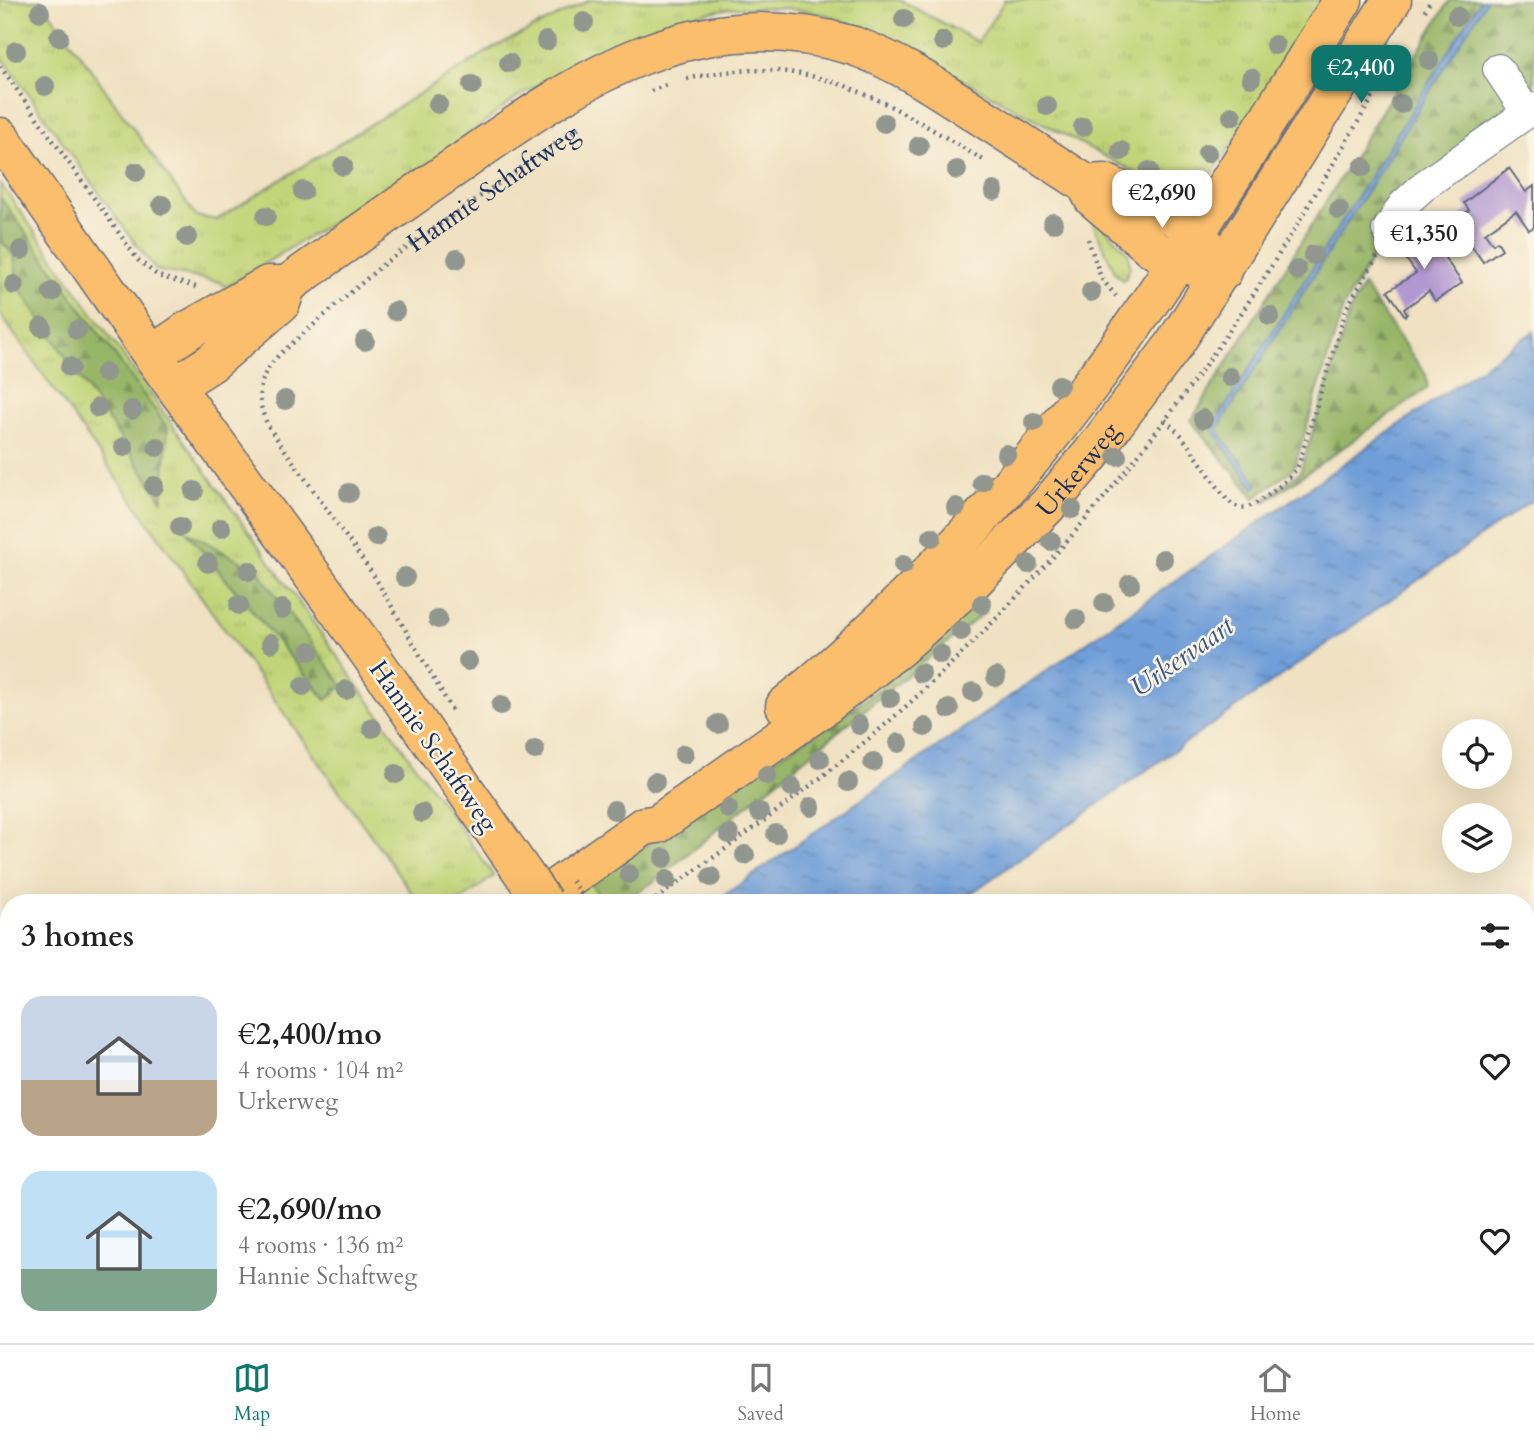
<!DOCTYPE html>
<html lang="en">
<head>
<meta charset="utf-8">
<style>
	:root { --surface:#fff; --page:#f2f2f2; --text:#222; --muted:#767676; --line:#e0e0e0; --accent:#0f766e }
	body { margin:0; font-family:Cardo,serif; background:var(--page); color:var(--text); height:100vh; display:flex; flex-direction:column; font-size:26px; white-space:nowrap }
	* { box-sizing:border-box; margin:0 }
	p { font-size:23px; color:var(--muted) }
	.icon { flex:none; width:38px; height:38px; fill:none; stroke:currentColor; stroke-width:2; stroke-linecap:round; stroke-linejoin:round }
	.map { position:relative; flex:1; overflow:hidden }
	.details { position:absolute; left:0px; top:894px; width:1535px; height:450px; display:flex; flex-direction:column; background:var(--surface); border-radius:28px 28px 0 0; box-shadow:0 7px 28px #0002 }
	.details>* { flex:none }
	.tools { position:absolute; left:1442px; top:719px; display:grid; gap:14px }
	.tools a { display:grid; place-items:center; width:70px; height:70px; border-radius:50%; background:var(--surface); box-shadow:0 7px 28px #0002; font-size:35px }
	.price { position:absolute; translate:-50% -60px; padding:0 16px; border-radius:14px; background:#fff; color:#222; font-size:23px; line-height:46px; filter:drop-shadow(0 2px 4px #0008) }
	.price::after { content:''; position:absolute; left:50%; top:42px; width:21px; height:16px; margin-left:-10px; background:inherit; clip-path:polygon(0 0,100% 0,50% 100%) }
	.price.selected { background:var(--accent); color:#fff }
	ul { padding:0; list-style:none }
	li { display:flex; align-items:center; gap:21px; height:175px; padding:0 21px }
	li span { display:grid; place-items:center; flex:none; width:196px; height:140px; border-radius:21px; color:#555 }
	li>.icon { margin-inline-start:auto }
	span .icon { width:84px; height:84px; fill:#fffc; stroke-width:1 }
	li b { font-size:30px }
	h2 { display:flex; justify-content:space-between; align-items:center; height:84px; padding:0 21px; font-size:30px }
	.menu { display:flex; justify-content:space-around; align-items:center; height:98px; border-top:2px solid var(--line); background:var(--surface); font-size:19px; color:var(--muted) }
	.menu a { display:grid; justify-items:center; gap:4px }
	.menu .selected { color:var(--accent) }
	.map>svg:first-child { display:block }
	.grass { fill:url(#grass-tufts); stroke:#6e826a; stroke-width:2 }
	.forest { fill:url(#forest-firs); stroke:#5a7263; stroke-width:2 }
	.water { fill:url(#water-ripples); stroke:#45669b; stroke-width:2 }
	.building { fill:#b298d2 }
	.lines { fill:none; stroke-linecap:round; stroke-linejoin:round }
	.minor-casing { stroke:#656d81; stroke-width:32 }
	.major-casing { stroke:#656d81; stroke-width:41 }
	.path { stroke:#656d81; stroke-width:4.5; stroke-dasharray:2 5; stroke-linecap:butt }
	.minor { stroke:#fff; stroke-width:30 }
	.major { stroke:#fabe6d; stroke-width:38 }
	.major-bridge-casing { stroke:#656d81; stroke-width:41; stroke-linecap:butt }
	.path-bridge { stroke:#656d81; stroke-width:4.5; stroke-dasharray:2 5; stroke-linecap:butt }
	.major-bridge { stroke:#fabe6d; stroke-width:38 }
	.tree { fill:#91968e }
	.labels { text-anchor:middle; stroke-width:5; stroke-linejoin:round; paint-order:stroke }
	.street-label { font-size:26px; fill:#1b2f5e; stroke:#fcf5e5 }
	.water-label { font-size:28px; font-style:italic; fill:#385689; stroke:#fcf5e5 }
</style>
</head>
<body>
<div class="map">
<svg width="1534" height="1343" viewBox="0 0 1534 1343">
	<defs>
		<pattern id="grass-tufts" width="24" height="20" patternUnits="userSpaceOnUse" patternTransform="scale(1.75)"><rect width="24" height="20" fill="#c1d477"/><path d="M3 7l-1-3M5 7V3M7 7l1-3M15 17l-1-3M17 17v-4M19 17l1-3" fill="none" stroke="#a5b669"/></pattern>
		<pattern id="forest-firs" width="22" height="20" patternUnits="userSpaceOnUse" patternTransform="scale(1.75)"><rect width="22" height="20" fill="#98b668"/><path d="M5 1l3.5 6h-7zM16 11l3.5 6h-7z" fill="#7b9459"/></pattern>
		<pattern id="water-ripples" width="26" height="14" patternUnits="userSpaceOnUse" patternTransform="scale(1.75)"><rect width="26" height="14" fill="#6f9ed8"/><path d="M2 4q2-2 4 0t4 0M15 11q2-2 4 0t4 0" fill="none" stroke="#5a81b2"/></pattern>
	</defs>
	<rect width="100%" height="100%" fill="#fcf5e5"/>
	<filter id="ink" filterUnits="userSpaceOnUse"><feTurbulence type="fractalNoise" baseFrequency=".0143" numOctaves="2"/><feDisplacementMap in="SourceGraphic" scale="14" xChannelSelector="R" yChannelSelector="G"/><feConvolveMatrix kernelMatrix="1 2 1 2 8 2 1 2 1" color-interpolation-filters="sRGB"/></filter>
	<filter id="wash" filterUnits="userSpaceOnUse"><feTurbulence type="fractalNoise" baseFrequency=".00686" numOctaves="4" result="noise"/><feDisplacementMap in="SourceGraphic" scale="28" xChannelSelector="R" yChannelSelector="G"/><feGaussianBlur stdDeviation="1.57" result="paint"/><feColorMatrix in="noise" values="0 0 0 0 0 0 0 0 0 0 0 0 0 0 0 0 0 1.4 0 .05"/><feComposite in="paint" operator="in"/></filter>
	<g filter="url(#wash)">
		<rect width="100%" height="100%" fill="#efe1c1"/>
		<!-- grass -->
		<path class="grass" d="M0,0H41L196,216L216,220L495,47L590,0H900L978,42L1005,0H1331L1212,174C1188,186 1173,182 1147,179L879,35L827,15L786,8H731L675,19L643,31L605,49L519,96L430,163L226,287L220,282L156,270L118,220L0,54Z
			M0,183L494,876L457,903H419L0,314Z
			M1087,210L1128,252L1130,266L1126,278L1122,280L1115,272Z
			M590,882L604,903H559Z
			M9,1287V1335H15L0,1343V1293Z
			M40,1335H93L82,1343H29Z
			M719,1335H797L786,1343H726Z"/>
		<!-- forest -->
		<path class="forest" d="M1450,0H1534V95L1383,239L1344,306L1294,468L1255,498L1191,421Z
			M0,197L168,428L162,500L18,286L14,255L0,240Z
			M1363,285L1426,375L1428,388L1265,502L1263,501L1300,472L1350,311Z
			M186,531L258,571L343,686L326,700Z
			M978,600L985,612L652,883L619,903H604L590,882L874,693Z
			M797,1335H820L825,1343H786Z
			M907,1335H985L990,1343H913Z"/>
		<!-- water -->
		<path class="water" d="M1481,0H1487L1218,428V431L1257,483V486L1254,488L1214,433L1212,428Z
			M1534,331V499L957,903H713Z
			M93,1335H339L328,1343H82Z"/>
		<g id="blocks">
			<!-- building -->
			<path class="building" d="M1509,168L1526,192L1534,186V227L1529,230L1516,211L1485,233L1493,244L1497,241L1502,249L1483,262L1454,220L1469,210L1464,203Z
				M1424,227L1462,283L1435,301L1429,291L1404,309L1407,314L1405,316L1388,291L1416,273L1397,246Z"/>
		</g>
	</g>
	<g filter="url(#ink)">
		<use href="#blocks" fill-opacity="0" stroke="#656d81" stroke-width="2"/>
		<g class="lines">
			<defs>
				<path id="minor" d="M1498,69L1527,113
					M1387,230L1403,205L1426,184L1534,108"/>
				<g id="major">
					<path d="M0,137L152,355L369,653L477,807"/>
					<path d="M1087,184L1105,183L1173,216L1197,232L1210,252"/>
					<path d="M152,355L187,331L268,285H287C346,243 405,201 465,160C586,75 698,0 854,46C899,62 939,89 979,115C1015,138 1050,161 1086,184L1093,198L1152,248L1176,263L1223,271"/>
					<path d="M175,386L211,363L281,303L287,285"/>
					<path d="M785,706C898,614 1000,504 1087,389C1181,265 1260,131 1343,0"/>
					<path id="s2" d="M534,903L644,826L658,824L822,708L899,648L973,581L1048,505L1093,452L1174,345L1392,0"/>
					<path d="M0,1277L9,1271"/>
					<path d="M847,1335L852,1343"/>
				</g>
			</defs>
			<!-- minor casing -->
			<use href="#minor" class="minor-casing"/>
			<!-- major casing -->
			<use href="#major" class="major-casing"/>
			<!-- path -->
			<g class="path">
				<path d="M1425,11L1431,0"/>
				<path d="M0,66L138,260L158,276L196,287"/>
				<path d="M687,79C813,49 882,100 985,161"/>
				<path d="M651,91L669,84"/>
				<path d="M1088,239L1101,278L1116,296"/>
				<path d="M1165,420L1181,435L1227,500C1233,505 1240,509 1248,507C1262,502 1292,478 1298,466L1347,307L1377,257"/>
				<path id="s1" d="M452,710L374,576L270,429C254,400 257,377 280,354L386,262L581,126"/>
				<path d="M650,903C736,841 824,780 903,709C1024,599 1130,474 1223,340C1277,262 1324,178 1373,97"/>
				<path d="M22,1343L33,1335"/>
			</g>
			<!-- minor -->
			<use href="#minor" class="minor"/>
			<!-- major -->
			<use href="#major" class="major"/>
			<defs>
				<path id="major-bridge" d="M477,807L544,903"/>
			</defs>
			<!-- major-bridge casing -->
			<use href="#major-bridge" class="major-bridge-casing"/>
			<!-- path-bridge -->
			<path class="path-bridge" d="M572,881L587,903"/>
			<!-- major-bridge -->
			<use href="#major-bridge" class="major-bridge"/>
		</g>
		<!-- trees -->
		<g class="tree">
			<circle cx="40" cy="12" r="10"/>
			<circle cx="1457" cy="16" r="10"/>
			<circle cx="904" cy="19" r="10"/>
			<circle cx="584" cy="22" r="10"/>
			<circle cx="59" cy="37" r="10"/>
			<circle cx="546" cy="41" r="10"/>
			<circle cx="943" cy="41" r="10"/>
			<circle cx="1275" cy="45" r="10"/>
			<circle cx="16" cy="51" r="10"/>
			<circle cx="1429" cy="60" r="10"/>
			<circle cx="509" cy="63" r="10"/>
			<circle cx="1251" cy="78" r="10"/>
			<circle cx="472" cy="85" r="10"/>
			<circle cx="45" cy="86" r="10"/>
			<circle cx="438" cy="104" r="10"/>
			<circle cx="1401" cy="104" r="10"/>
			<circle cx="1047" cy="106" r="10"/>
			<circle cx="1232" cy="116" r="10"/>
			<circle cx="884" cy="123" r="10"/>
			<circle cx="1083" cy="127" r="10"/>
			<circle cx="919" cy="146" r="10"/>
			<circle cx="1121" cy="151" r="10"/>
			<circle cx="1207" cy="153" r="10"/>
			<circle cx="343" cy="166" r="10"/>
			<circle cx="1363" cy="167" r="10"/>
			<circle cx="957" cy="170" r="10"/>
			<circle cx="1149" cy="171" r="10"/>
			<circle cx="136" cy="172" r="10"/>
			<circle cx="303" cy="191" r="10"/>
			<circle cx="994" cy="191" r="10"/>
			<circle cx="162" cy="205" r="10"/>
			<circle cx="1339" cy="210" r="10"/>
			<circle cx="266" cy="216" r="10"/>
			<circle cx="1053" cy="223" r="10"/>
			<circle cx="187" cy="237" r="10"/>
			<circle cx="21" cy="250" r="10"/>
			<circle cx="1313" cy="255" r="10"/>
			<circle cx="457" cy="259" r="10"/>
			<circle cx="1297" cy="270" r="10"/>
			<circle cx="14" cy="285" r="10"/>
			<circle cx="52" cy="292" r="10"/>
			<circle cx="1091" cy="292" r="10"/>
			<circle cx="395" cy="311" r="10"/>
			<circle cx="1270" cy="316" r="10"/>
			<circle cx="42" cy="327" r="10"/>
			<circle cx="77" cy="330" r="10"/>
			<circle cx="365" cy="341" r="10"/>
			<circle cx="70" cy="367" r="10"/>
			<circle cx="105" cy="373" r="10"/>
			<circle cx="1230" cy="377" r="10"/>
			<circle cx="1059" cy="385" r="10"/>
			<circle cx="285" cy="400" r="10"/>
			<circle cx="98" cy="408" r="10"/>
			<circle cx="132" cy="410" r="10"/>
			<circle cx="1203" cy="419" r="10"/>
			<circle cx="1034" cy="422" r="10"/>
			<circle cx="124" cy="447" r="10"/>
			<circle cx="157" cy="447" r="10"/>
			<circle cx="1006" cy="454" r="10"/>
			<circle cx="1117" cy="456" r="10"/>
			<circle cx="982" cy="482" r="10"/>
			<circle cx="154" cy="486" r="10"/>
			<circle cx="194" cy="491" r="10"/>
			<circle cx="349" cy="493" r="10"/>
			<circle cx="956" cy="507" r="10"/>
			<circle cx="1072" cy="509" r="10"/>
			<circle cx="180" cy="527" r="10"/>
			<circle cx="221" cy="528" r="10"/>
			<circle cx="376" cy="537" r="10"/>
			<circle cx="932" cy="537" r="10"/>
			<circle cx="1051" cy="541" r="10"/>
			<circle cx="1163" cy="559" r="10"/>
			<circle cx="208" cy="563" r="10"/>
			<circle cx="1028" cy="564" r="10"/>
			<circle cx="903" cy="565" r="10"/>
			<circle cx="249" cy="571" r="10"/>
			<circle cx="405" cy="577" r="10"/>
			<circle cx="1130" cy="584" r="10"/>
			<circle cx="1104" cy="603" r="10"/>
			<circle cx="982" cy="604" r="10"/>
			<circle cx="239" cy="605" r="10"/>
			<circle cx="282" cy="609" r="10"/>
			<circle cx="438" cy="619" r="10"/>
			<circle cx="1076" cy="619" r="10"/>
			<circle cx="961" cy="631" r="10"/>
			<circle cx="271" cy="643" r="10"/>
			<circle cx="310" cy="651" r="10"/>
			<circle cx="940" cy="654" r="10"/>
			<circle cx="468" cy="661" r="10"/>
			<circle cx="921" cy="673" r="10"/>
			<circle cx="996" cy="677" r="10"/>
			<circle cx="303" cy="686" r="10"/>
			<circle cx="346" cy="690" r="10"/>
			<circle cx="973" cy="692" r="10"/>
			<circle cx="890" cy="698" r="10"/>
			<circle cx="501" cy="705" r="10"/>
			<circle cx="949" cy="709" r="10"/>
			<circle cx="718" cy="724" r="10"/>
			<circle cx="859" cy="725" r="10"/>
			<circle cx="925" cy="727" r="10"/>
			<circle cx="372" cy="728" r="10"/>
			<circle cx="899" cy="743" r="10"/>
			<circle cx="535" cy="750" r="10"/>
			<circle cx="684" cy="754" r="10"/>
			<circle cx="820" cy="759" r="10"/>
			<circle cx="873" cy="762" r="10"/>
			<circle cx="396" cy="774" r="10"/>
			<circle cx="767" cy="775" r="10"/>
			<circle cx="655" cy="782" r="10"/>
			<circle cx="848" cy="782" r="10"/>
			<circle cx="792" cy="787" r="10"/>
			<circle cx="811" cy="807" r="10"/>
			<circle cx="728" cy="809" r="10"/>
			<circle cx="614" cy="810" r="10"/>
			<circle cx="759" cy="812" r="10"/>
			<circle cx="422" cy="813" r="10"/>
			<circle cx="729" cy="834" r="10"/>
			<circle cx="776" cy="834" r="10"/>
			<circle cx="745" cy="855" r="10"/>
			<circle cx="664" cy="858" r="10"/>
			<circle cx="629" cy="874" r="10"/>
			<circle cx="711" cy="877" r="10"/>
			<circle cx="667" cy="880" r="10"/>
		</g>
	</g>
	<g class="labels">
		<!-- street labels -->
		<g class="street-label">
			<text dy="9" stroke="none"><textPath href="#s1" startOffset="688">Hannie Schaftweg</textPath></text>
			<text dy="9" stroke="none"><textPath href="#s2" startOffset="700">Urkerweg</textPath></text>
			<text transform="translate(434 746) rotate(55)" y="9">Hannie Schaftweg</text>
		</g>
		<!-- water labels -->
		<g class="water-label">
			<text transform="translate(1181 656) rotate(-35)" y="10">Urkervaart</text>
		</g>
	</g>
</svg>
<div class="tools">
<a><svg class="icon" aria-label="locate" viewBox="0 0 24 24"><circle cx="12" cy="12" r="6"/><path d="M12 2v4M12 18v4M2 12h4M18 12h4"/></svg></a>
<a><svg class="icon" aria-label="layers" viewBox="0 0 24 24"><path d="M12 4l9 5-9 5-9-5zM3 14l9 5 9-5"/></svg></a>
</div>
<b class="price selected" style="left:1361px;top:105px">€2,400</b>
<b class="price" style="left:1162px;top:230px">€2,690</b>
<b class="price" style="left:1424px;top:271px">€1,350</b>
<section class="details">
<h2>3 homes<svg class="icon" aria-label="filters" viewBox="0 0 24 24"><path d="M4 7h16M4 17h16"/><circle cx="9" cy="7" r="2"/><circle cx="15" cy="17" r="2"/></svg></h2>
<ul>
<li><span style="background:linear-gradient(#c9d6e8 60%,#b9a48a 0)"><svg class="icon" aria-label="home" viewBox="0 0 24 24"><path d="M3 11l9-7 9 7M6 9v11h12V9"/></svg></span><div><b>€2,400/mo</b><p>4 rooms · 104 m²</p><p>Urkerweg</p></div><svg class="icon" aria-label="heart" viewBox="0 0 24 24"><path d="M12 20l-8-8c-3-5 5-10 8-4 3-6 11-1 8 4z"/></svg></li>
<li><span style="background:linear-gradient(#bfe0f5 70%,#7fa58c 0)"><svg class="icon" aria-label="home" viewBox="0 0 24 24"><path d="M3 11l9-7 9 7M6 9v11h12V9"/></svg></span><div><b>€2,690/mo</b><p>4 rooms · 136 m²</p><p>Hannie Schaftweg</p></div><svg class="icon" aria-label="heart" viewBox="0 0 24 24"><path d="M12 20l-8-8c-3-5 5-10 8-4 3-6 11-1 8 4z"/></svg></li>
</ul>
</section>
</div>
<nav class="menu">
<a class="selected"><svg class="icon" aria-label="map" viewBox="0 0 24 24"><path d="M3 6l6-2 6 2 6-2v14l-6 2-6-2-6 2zM9 4v14M15 6v14"/></svg>Map</a>
<a><svg class="icon" aria-label="saved" viewBox="0 0 24 24"><path d="M7 4h10v16l-5-4-5 4z"/></svg>Saved</a>
<a><svg class="icon" aria-label="home" viewBox="0 0 24 24"><path d="M3 11l9-7 9 7M6 9v11h12V9"/></svg>Home</a>
</nav>
</body>
</html>
